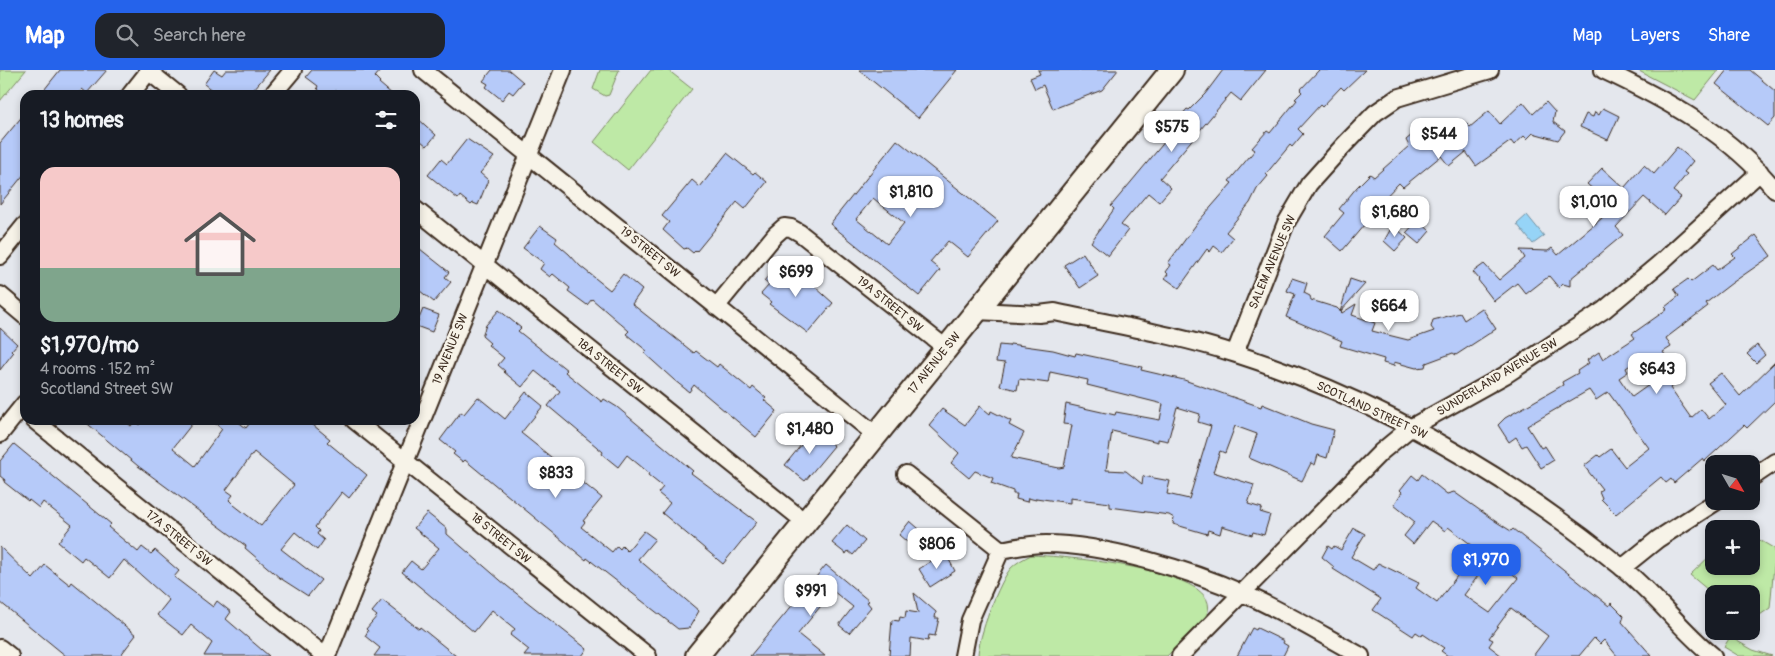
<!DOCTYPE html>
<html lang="en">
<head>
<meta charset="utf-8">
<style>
	:root { --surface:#171b24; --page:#20242c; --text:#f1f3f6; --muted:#9ea1a6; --accent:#2563eb }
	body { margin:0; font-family:Pangolin,sans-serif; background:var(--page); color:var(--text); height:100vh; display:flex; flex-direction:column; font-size:19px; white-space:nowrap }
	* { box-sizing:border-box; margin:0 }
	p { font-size:16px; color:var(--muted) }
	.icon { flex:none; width:28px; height:28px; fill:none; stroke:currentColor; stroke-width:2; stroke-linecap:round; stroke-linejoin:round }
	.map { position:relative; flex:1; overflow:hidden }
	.panel { position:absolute; left:20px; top:20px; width:400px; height:335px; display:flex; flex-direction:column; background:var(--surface); border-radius:15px; box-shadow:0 2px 8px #0003 }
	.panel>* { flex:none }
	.needle { width:32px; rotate:129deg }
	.controls { position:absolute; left:1705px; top:385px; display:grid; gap:10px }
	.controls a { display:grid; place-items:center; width:55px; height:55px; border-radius:10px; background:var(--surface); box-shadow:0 2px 8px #0003; font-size:25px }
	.price { position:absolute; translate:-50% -42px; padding:0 11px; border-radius:10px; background:#fff; color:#222; font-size:16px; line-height:32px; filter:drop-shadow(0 1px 2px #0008) }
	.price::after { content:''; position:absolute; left:50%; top:30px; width:15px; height:11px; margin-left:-8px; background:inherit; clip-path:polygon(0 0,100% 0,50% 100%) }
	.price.on { background:var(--accent); color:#fff }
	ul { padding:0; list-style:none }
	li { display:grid; align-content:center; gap:10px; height:265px; padding:0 20px }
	li span { display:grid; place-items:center; height:155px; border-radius:15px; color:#555 }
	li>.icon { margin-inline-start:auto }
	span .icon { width:90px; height:90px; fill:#fffc; stroke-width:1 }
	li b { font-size:21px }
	h2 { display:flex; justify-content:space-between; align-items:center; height:60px; padding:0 20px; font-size:21px }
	header { display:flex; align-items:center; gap:30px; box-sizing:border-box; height:70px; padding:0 25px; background:var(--accent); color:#fff }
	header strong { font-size:24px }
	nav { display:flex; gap:28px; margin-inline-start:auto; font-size:18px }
	.search { width:350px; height:45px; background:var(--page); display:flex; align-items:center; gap:12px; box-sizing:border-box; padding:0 18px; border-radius:15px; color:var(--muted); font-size:19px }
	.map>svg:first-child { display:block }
	.green { fill:#bee9a6; stroke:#7c8a62 }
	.water { fill:#96d4f7; stroke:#7290a0 }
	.building { fill:#b6caf9; stroke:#3b2a1e; fill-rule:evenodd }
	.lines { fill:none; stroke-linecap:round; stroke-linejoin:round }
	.minor-casing { stroke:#3b2a1e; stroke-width:20 }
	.secondary-casing { stroke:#3b2a1e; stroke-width:26 }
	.minor { stroke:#f7f3e8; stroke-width:16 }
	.secondary { stroke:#f7f3e8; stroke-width:22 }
	.labels { text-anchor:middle; stroke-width:5; stroke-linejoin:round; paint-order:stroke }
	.street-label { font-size:12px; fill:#3b2a1e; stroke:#f7f3e8 }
</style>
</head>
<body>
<header>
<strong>Map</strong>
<div class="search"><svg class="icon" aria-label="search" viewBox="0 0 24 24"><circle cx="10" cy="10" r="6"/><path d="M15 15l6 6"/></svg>Search here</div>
<nav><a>Map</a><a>Layers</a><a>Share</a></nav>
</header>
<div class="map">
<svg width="1775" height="586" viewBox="0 0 1775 586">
	<rect width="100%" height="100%" fill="#e4e7ed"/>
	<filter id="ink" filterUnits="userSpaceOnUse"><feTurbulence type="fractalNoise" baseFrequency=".02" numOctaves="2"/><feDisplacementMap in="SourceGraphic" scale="10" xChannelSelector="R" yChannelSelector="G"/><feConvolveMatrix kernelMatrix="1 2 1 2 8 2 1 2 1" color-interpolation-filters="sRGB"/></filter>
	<g filter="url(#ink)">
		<!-- green -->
		<path class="green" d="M0,0H26L0,31Z
			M600,0H619L609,25L605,26L593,19Z
			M651,0H668L692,19L628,100L594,72Z
			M1637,0H1719L1695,30Z
			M1751,465L1775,479V484L1770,538L1751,551V524L1714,525L1690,505L1714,482V496H1751Z
			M1031,485C1058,486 1219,498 1208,541C1204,555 1178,575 1167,586H978C978,567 999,512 1011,498C1017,492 1023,489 1031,485Z
			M1730,567L1753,580L1772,586H1739L1724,577Z"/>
		<!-- water -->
		<path class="water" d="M1527,145L1544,166L1533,174L1517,154Z"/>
		<!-- building -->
		<path class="building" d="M60,0H107L87,23L82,19L77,25H40Z
			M214,0L222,5L226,0H270L249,25H218L204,14Z
			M312,0H381L375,7L380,12L379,13L393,25H341L335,20L331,25H323L317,18L318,16L306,7Z
			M492,0H509L523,12L513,24L509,21L502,30L486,17L488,14L483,11Z
			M859,0H957L918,48Z
			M1038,0H1118L1102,20L1053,39L1043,15L1035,19L1030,8L1040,4Z
			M1223,0H1266L1241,31L1231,23L1160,108L1171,118L1159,132L1148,123L1121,155L1128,160L1108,186L1091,172L1114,139L1111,136L1177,57L1178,49L1187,39L1189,40L1205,24Z
			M1319,0H1365L1344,20L1341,17L1322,37L1320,35L1298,59L1303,64L1292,77L1290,75L1266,104L1268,106L1257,119L1250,133L1226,162L1233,168L1222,182L1214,176L1210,182L1207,179L1179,218L1165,208L1168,204L1166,202L1171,195L1168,193L1198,152L1232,113L1229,111L1255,80L1252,78L1267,61L1270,63L1297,30L1295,29L1302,22L1300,20Z
			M1727,0H1750L1775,21V48L1768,56L1716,14Z
			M1523,32L1533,44L1546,32L1555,42L1553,52L1565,61L1558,70L1533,63L1527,69L1524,66L1514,75L1511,71L1476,96L1466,82L1449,96L1441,86L1403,117L1399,113L1373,140L1375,142L1342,181L1325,166L1344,143L1339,139L1357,117L1370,104L1374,107L1409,76L1406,70L1425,54L1434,66L1453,51L1457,58L1465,52L1470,57L1489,41L1500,54Z
			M1603,38L1619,46L1608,70L1580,57L1586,44L1593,47L1595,42L1599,45Z
			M25,43V103L0,134V73Z
			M415,46L436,65L427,76L421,71L415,79Z
			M467,69L494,87L480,103L488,110L478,135L473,133L471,135L460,126L458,129L428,105L441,89L447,94Z
			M897,70L998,151L968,187L948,171L930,192L940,200L919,226L830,154ZM873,128L904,153L887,174L856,149Z
			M1677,77L1693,91L1684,102L1687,104L1673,121L1681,127L1665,145L1644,127L1616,157L1623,165L1570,209V216L1563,214L1559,218L1549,206L1526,224L1517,213L1494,231L1478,210L1479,209L1473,202L1484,194L1499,210L1525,188L1520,180L1548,181L1552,178L1558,185L1614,138L1587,114L1602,98L1624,118L1644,95L1654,104Z
			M727,83L753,104L755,102L767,112L745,139L737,132L697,181L696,180L693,183L687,178L684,179L663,160L669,152L662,146L692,110L700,117Z
			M1418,150L1430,161L1419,174L1406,163Z
			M1393,155L1407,168L1395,181L1384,171Z
			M540,156L557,168L555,172L569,184L580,196L610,220L623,204L642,220L632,234L694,283L696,281L717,297L719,294L751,320L753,317L766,328L764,330L777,341L756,367L694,315L689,322L674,310L644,283L647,281L626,264L629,261L592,229L587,235L568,221L570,218L553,204L550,207L540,199L544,193L523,178Z
			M1756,165L1771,186L1732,213L1706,233L1708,236L1666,268L1671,277L1663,282L1682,310L1670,318L1691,348L1701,339L1709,349L1726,335L1708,313L1721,303L1740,326L1775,292V331L1747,358L1744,355L1705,391L1703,388L1674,413L1671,409L1666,413L1661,407L1616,444L1601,429L1602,428L1599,421L1602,419L1584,396L1598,385L1600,387L1611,379L1625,397L1649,378L1608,322L1596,330L1589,320L1527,356L1541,378L1545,376L1554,390L1541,398L1526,375L1522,377L1516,367L1509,372L1498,355L1505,348L1563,315L1562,312L1578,303L1577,301L1589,293L1587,290L1599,282L1603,289L1635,268L1632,264L1659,245L1667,239L1665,237L1679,226L1674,219L1688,209L1691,212L1713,195L1717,200L1735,187L1732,184ZM1646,285L1660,307L1632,327L1619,308L1628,302L1626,298Z
			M415,175L449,202L445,207L451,212L434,232L415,217Z
			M1083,183L1098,206L1080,218L1064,195Z
			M785,194L794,202L796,200L833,233L808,263L769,234L771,232L761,224L769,215L764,211L772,201L776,205Z
			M1292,208L1307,213L1304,223L1310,226L1311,230L1337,238L1342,243L1356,234L1352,245L1375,253L1372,261L1408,270L1434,261L1431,257L1433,250L1460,243L1464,250L1482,238L1496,259L1456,285L1453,283L1426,293L1425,297L1416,298L1394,292V296L1383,293L1384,289L1340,276L1342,271L1286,247L1295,224L1287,221Z
			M1350,209L1365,214L1340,242Z
			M423,239L439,245L432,262L416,256Z
			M499,240L521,258L518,261L567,300L565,302L602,332L604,329L617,337L693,401L691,403L757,452L723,494L662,443L670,433L658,423L663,417L648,405L649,403L627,385L618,397L602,384L603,382L548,336L560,321L535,301L522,317L504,302L505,301L498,295L504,288L488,275L490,273L482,266L486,255Z
			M0,258L17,274L11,281L13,283L0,300Z
			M1010,274L1053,280L1075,286L1076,283L1142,297L1141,300L1184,310L1261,337L1262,334L1311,354L1334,360L1327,388L1318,385L1315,395L1311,393L1302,411L1249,388L1257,364L1235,356L1225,383L1220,381L1213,402L1254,415L1248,434L1262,438L1260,442L1270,445L1264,465L1253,462L1252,465L1222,456L1220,464L1208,460L1207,464L1173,454L1174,448L1169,445L1110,437V433L1070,428V433L1036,428V430L1028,428L1027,432L1016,429L1017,424H1013V421L991,413L993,408L975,401L969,408L951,393L959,383L929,355L942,339L965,355L980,336L990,344L991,341L1011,351L1009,355L1024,363L1011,388L1059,398L1064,397L1072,355L1063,354L1066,334L1115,345L1116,342L1160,350L1163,334L1087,315L1088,310L1050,302L1048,313L1019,309L1017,320L1000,316L1005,293L996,292L999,275L1009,276ZM1177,337L1200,344L1198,352L1211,356L1189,429L1167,424L1170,411L1143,406L1142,414L1126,401L1106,400L1112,361L1158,372V369L1168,371Z
			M1757,275L1765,285L1756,293L1747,284Z
			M526,322L543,336L521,363L602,428L583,451L585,452L581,457L612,482L617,476L620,479L622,476L627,481L644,461L655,469L638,489L699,541L689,558L678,559L587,488L586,490L465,390L463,392L453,384L455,382L440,370L461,342L464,344L478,327L505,349Z
			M83,350H124L131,356L135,351L139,355L143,350H195L173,378L195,396L222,359L211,350H236L246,358L252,350H307L330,369L327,372L367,405L349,428L342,422L315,457L319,461L317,464L324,470L317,480L295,462L281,479L321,510L308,526L280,508L245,478L246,476L138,396ZM254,382L294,415L261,456L234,435L229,430L233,425L226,420Z
			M814,359L834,376L805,411L785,395Z
			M14,374L111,454L108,457L138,482L142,477L151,484L155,480L179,501L174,507L213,537L217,531L231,542L226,549L269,586H204L212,573L191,555L183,565L157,545L169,530L124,490L110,508L84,487L81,491L58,472L72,455L43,432L39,438L29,430L28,431L4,412L5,410L0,406V391Z
			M1422,404L1447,424L1454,422L1495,451L1511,461L1513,459L1609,536L1611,533L1624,546L1622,552L1652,586H1617L1604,570L1600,574L1594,568L1579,586H1533L1548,566L1511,538L1489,568L1493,570L1489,576L1502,586H1448L1441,581L1444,578L1423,564L1422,566L1416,562L1413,566L1373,540L1381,529L1333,499L1334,497L1322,487L1328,476L1332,479L1334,476L1341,480L1354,458L1365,464L1351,487L1373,500L1378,493L1419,513L1416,518L1437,533L1477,479L1448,457L1445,461L1431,451L1413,474L1404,466L1415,452L1394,435L1402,422L1400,420L1412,405L1418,410ZM1491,488L1518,508L1490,543L1464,525Z
			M427,443L447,459V464L507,516L587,579L582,586H524L529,580L510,565L515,559L492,540L474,562L402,502L411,491L421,499L439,478L414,458Z
			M910,451L926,465L914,478L899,465Z
			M847,455L865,471L853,485L848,481L846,484L832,473Z
			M0,477L33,509L45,495L70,515L72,512L136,565L120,586H66L0,532Z
			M945,482L955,501L930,517L919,499Z
			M826,495L869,531L867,532L871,537L849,563L839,555L853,537L833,521L798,564L825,586H750Z
			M914,523L936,542L935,548H939L935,566L929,565L928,571L911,568L910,586H889L892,550L899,551L900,547L905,548L906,541L918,543Z
			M382,530L419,559L420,557L456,586H374L380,578L365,566L368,561L366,559L377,546L372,542Z
			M1252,558L1256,560L1257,558L1284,571L1283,573L1288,576L1283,586H1237Z"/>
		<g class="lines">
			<defs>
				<path id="minor" d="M147,0L178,25
					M423,0L876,365
					M1603,0C1667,30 1730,64 1775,120
					M130,25L149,1
					M272,25L293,0
					M415,139L805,452
					M0,186L25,155
					M0,225L25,246
					M716,237L775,165L784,157L791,158L800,163L946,278
					M976,241L1039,244L1055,242C1115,255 1178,265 1236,284C1377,329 1506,404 1620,496C1654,523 1680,559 1713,586
					M1235,283L1286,153L1309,114L1344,75L1375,43L1397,28L1490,0
					M34,350L325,586
					M354,350L648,586
					M0,364L25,333
					M906,404L1001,480C1016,477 1031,474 1046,474C1103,474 1191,500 1244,524C1284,541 1322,565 1361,586
					M1751,408L1775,392
					M1622,498L1658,469L1717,431
					M0,578L10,586
					M327,586L563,0
					M963,586L970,550L1001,480
					M1180,586L1381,382L1410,358L1507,304L1604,240L1659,194L1760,102"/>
				<path id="secondary" d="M697,586L1172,0"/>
			</defs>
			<!-- minor casing -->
			<use href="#minor" class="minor-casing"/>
			<!-- secondary casing -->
			<use href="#secondary" class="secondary-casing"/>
			<!-- minor -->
			<use href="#minor" class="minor"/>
			<!-- secondary -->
			<use href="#secondary" class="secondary"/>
		</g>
	</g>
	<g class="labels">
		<!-- street labels -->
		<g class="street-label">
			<text transform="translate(650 182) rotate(39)" y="4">19 STREET SW</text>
			<text transform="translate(1272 192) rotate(-67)" y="4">SALEM AVENUE SW</text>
			<text transform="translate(890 234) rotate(39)" y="4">19A STREET SW</text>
			<text transform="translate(450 279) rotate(-68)" y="4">19 AVENUE SW</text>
			<text transform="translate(934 293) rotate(-51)" y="4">17 AVENUE SW</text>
			<text transform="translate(610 296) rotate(39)" y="4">18A STREET SW</text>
			<text transform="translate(1497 307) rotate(-31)" y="4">SUNDERLAND AVENUE SW</text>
			<text transform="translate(1372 340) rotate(25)" y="4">SCOTLAND STREET SW</text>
			<text transform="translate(179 468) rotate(39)" y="4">17A STREET SW</text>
			<text transform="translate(501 468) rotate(39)" y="4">18 STREET SW</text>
		</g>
	</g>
</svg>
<div class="controls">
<a><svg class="needle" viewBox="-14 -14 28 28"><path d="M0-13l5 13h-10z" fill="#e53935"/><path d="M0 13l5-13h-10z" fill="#9ea1a6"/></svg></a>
<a>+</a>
<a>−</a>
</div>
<b class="price" style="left:1172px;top:83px">$575</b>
<b class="price" style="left:1439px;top:90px">$544</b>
<b class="price" style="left:911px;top:148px">$1,810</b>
<b class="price" style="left:1594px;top:158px">$1,010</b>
<b class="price" style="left:1395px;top:168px">$1,680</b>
<b class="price" style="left:796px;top:228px">$699</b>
<b class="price" style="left:1389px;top:262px">$664</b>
<b class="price" style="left:1657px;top:325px">$643</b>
<b class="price" style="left:810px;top:385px">$1,480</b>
<b class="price" style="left:556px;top:429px">$833</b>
<b class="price" style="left:937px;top:500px">$806</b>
<b class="price on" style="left:1486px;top:516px">$1,970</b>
<b class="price" style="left:811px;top:547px">$991</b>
<section class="panel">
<h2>13 homes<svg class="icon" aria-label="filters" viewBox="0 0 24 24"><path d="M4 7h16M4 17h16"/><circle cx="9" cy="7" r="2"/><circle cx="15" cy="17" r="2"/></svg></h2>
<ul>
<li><span style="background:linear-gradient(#f6c9c9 65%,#7fa58c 0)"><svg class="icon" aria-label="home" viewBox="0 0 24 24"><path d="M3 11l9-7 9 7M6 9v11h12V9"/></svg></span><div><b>$1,970/mo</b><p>4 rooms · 152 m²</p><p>Scotland Street SW</p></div></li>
</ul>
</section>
</div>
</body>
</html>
